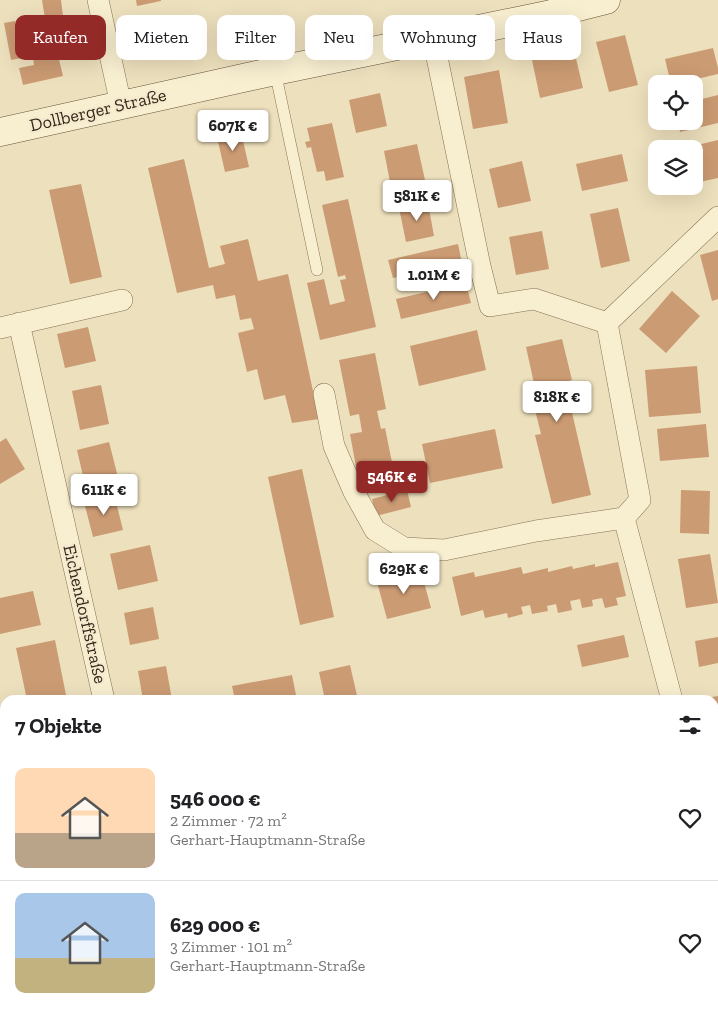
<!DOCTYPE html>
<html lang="de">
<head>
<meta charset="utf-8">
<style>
	:root { --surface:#fff; --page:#f2f2f2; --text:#202124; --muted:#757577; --line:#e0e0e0; --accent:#932a27 }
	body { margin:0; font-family:"Zilla Slab",serif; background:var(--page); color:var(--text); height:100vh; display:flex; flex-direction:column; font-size:19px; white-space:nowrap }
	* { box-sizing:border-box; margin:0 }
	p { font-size:16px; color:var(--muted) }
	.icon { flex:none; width:28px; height:28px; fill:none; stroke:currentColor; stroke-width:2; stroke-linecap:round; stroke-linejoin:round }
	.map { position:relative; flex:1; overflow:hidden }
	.panel { position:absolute; left:0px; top:695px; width:719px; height:321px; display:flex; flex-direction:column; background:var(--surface); border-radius:15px 15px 0 0; box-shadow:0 5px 20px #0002 }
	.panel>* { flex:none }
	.banner { position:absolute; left:15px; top:15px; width:689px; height:45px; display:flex; gap:10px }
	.buttons { position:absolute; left:648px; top:75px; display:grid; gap:10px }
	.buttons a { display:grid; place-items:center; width:55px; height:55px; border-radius:10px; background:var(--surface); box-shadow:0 5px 20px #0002; font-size:25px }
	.price { position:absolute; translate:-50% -42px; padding:0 11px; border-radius:5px; background:#fff; color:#222; font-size:16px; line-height:32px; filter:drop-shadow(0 1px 2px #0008) }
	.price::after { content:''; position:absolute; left:50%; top:30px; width:15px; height:11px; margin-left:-8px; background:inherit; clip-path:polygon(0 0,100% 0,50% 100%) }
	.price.current { background:var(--accent); color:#fff }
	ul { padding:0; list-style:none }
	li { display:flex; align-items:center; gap:15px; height:125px; padding:0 15px }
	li+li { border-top:1px solid var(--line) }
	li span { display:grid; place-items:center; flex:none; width:140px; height:100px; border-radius:10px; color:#555 }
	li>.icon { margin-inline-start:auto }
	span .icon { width:60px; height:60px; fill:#fffc; stroke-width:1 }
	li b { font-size:21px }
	h2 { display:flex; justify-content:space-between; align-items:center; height:60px; padding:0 15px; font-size:21px }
	.tag { padding:0 18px; border-radius:10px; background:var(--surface); box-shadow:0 5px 20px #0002; font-size:18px; line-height:45px }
	.tag.current { background:var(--accent); color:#fff }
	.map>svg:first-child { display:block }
	.building { fill:#cb9b73 }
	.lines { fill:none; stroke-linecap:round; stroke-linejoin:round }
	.service-casing { stroke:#857157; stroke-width:12 }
	.minor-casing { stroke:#857157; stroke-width:22 }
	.secondary-casing { stroke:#66523a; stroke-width:29 }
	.service { stroke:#f8eed0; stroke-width:11 }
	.minor { stroke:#f8eed0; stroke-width:21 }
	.secondary { stroke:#f8eed0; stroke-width:28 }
	.labels { text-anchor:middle; stroke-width:4.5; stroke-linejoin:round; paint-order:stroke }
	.street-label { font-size:18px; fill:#34281b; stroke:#f5eacd }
</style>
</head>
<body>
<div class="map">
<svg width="718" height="1016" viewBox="0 0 718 1016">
	<rect width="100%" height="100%" fill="#ede0bd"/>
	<!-- building -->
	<path class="building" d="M42,0H61L63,16L45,19Z
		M136,0H161V1L137,6Z
		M15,21L22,58L11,60L4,23Z
		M625,35L638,85L609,92L596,42Z
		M713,48L718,68V74L675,84H671L665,59Z
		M574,50L583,88L540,98L532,60Z
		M57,51L63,76L23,85L19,68L34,65L33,56Z
		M499,70L508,123L473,129L464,77Z
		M380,93L387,126L356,133L349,100Z
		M718,95V123L680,132L678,121H694V101Z
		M332,123L344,177L326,181L324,171L317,172L311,147L307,148L305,142L310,141L307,128Z
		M241,132L249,167L225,172L217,137Z
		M718,140V178L695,183L694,176V149L685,148Z
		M417,144L425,180L391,187L384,151Z
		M622,154L628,181L582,191L576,164Z
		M184,159L209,268L225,264L220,246L248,239L258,281L288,274L319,419L292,423L285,395L264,400L257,369L247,372L238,333L254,329L251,318L240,320L235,295L216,299L213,285L177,293L148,168Z
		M522,161L531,201L498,208L489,169Z
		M81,184L102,277L70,284L49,190Z
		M348,199L376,327L320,340L307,283L324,279L330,305L345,301L340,280L346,279L345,275L338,277L322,205Z
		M428,203L434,236L406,242L399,208Z
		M618,208L630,261L601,268L590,214Z
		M542,231L549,269L516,275L509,237Z
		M458,244L462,263L393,278L388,260Z
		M718,250V299L712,301L700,255Z
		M466,283L471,303L401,319L396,299Z
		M672,291L700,316L666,353L639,329Z
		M88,327L96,361L65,368L57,334Z
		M477,330L486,370L419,386L410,346Z
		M562,339L572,380L565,382L591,495L552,504L535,435L541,434L530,390L535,388L526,347Z
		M375,353L386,409L377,411L381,429L385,428L396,482L360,489L350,434L362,432L359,414L350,416L339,360Z
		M697,366L701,413L649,417L645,370Z
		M101,385L109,424L80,430L72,391Z
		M706,424L709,457L660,461L657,429Z
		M495,429L503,468L430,483L422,444Z
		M6,438L25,469L0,484V442Z
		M109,442L119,481L86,489L77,450Z
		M302,469L334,617L300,625L268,477Z
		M407,490L411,507L376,516L372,499Z
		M681,490L710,491L709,534L680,533Z
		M114,494L123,530L93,537L84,502Z
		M150,545L158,581L118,590L110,554Z
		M710,554L718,603L686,608L678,559Z
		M618,562L626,596L616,598L618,605L605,608L602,598L592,600L593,606L582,608L580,599L570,601L572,610L558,613L556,604L547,606L548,611L532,614L530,605L521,607L523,614L508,618L507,613L485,618L483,610L461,616L452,577L474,572L475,577L521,567L523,574L548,568V572L572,566L573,569L595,564V567Z
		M421,571L431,608L387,619L377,582Z
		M33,591L41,625L0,634V598Z
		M153,607L159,639L130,645L124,613Z
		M624,635L629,657L582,667L577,645Z
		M718,637V663L699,667L695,641Z
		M55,640L67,700H27L16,648Z
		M350,665L358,700H325L319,672Z
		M166,666L172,700H143L138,671Z
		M292,675L297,700H235L232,686Z
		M718,696V743L714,744V700H700V699Z
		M0,745L5,763V788L0,789Z
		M5,849V880H0V850Z
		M21,1011H68V1016H21Z
		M218,1011H244L245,1016H219Z
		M315,1011H332V1013L345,1014V1016H314Z
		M539,1011H566V1016H539Z
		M673,1011H714L715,1016H674Z"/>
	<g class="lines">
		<defs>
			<path id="service" d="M275,71L317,270"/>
			<path id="minor" d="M98,0L121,105
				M433,38L480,266L490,306L534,299L607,323
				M19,323L104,700
				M0,328L122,300
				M324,394L334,446L354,492L375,530L404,548L444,550L536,531L624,518
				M672,700L624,518L640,500L607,323L718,217
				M714,896L718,916
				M169,1011L170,1016
				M508,1016V1011"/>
			<path id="secondary" d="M0,132L275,71L547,15L606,0"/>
		</defs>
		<!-- service casing -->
		<use href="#service" class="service-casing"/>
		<!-- minor casing -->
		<use href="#minor" class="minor-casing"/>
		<!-- secondary casing -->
		<use href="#secondary" class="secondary-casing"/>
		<!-- service -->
		<use href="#service" class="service"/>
		<!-- minor -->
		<use href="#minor" class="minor"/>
		<!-- secondary -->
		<use href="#secondary" class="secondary"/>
	</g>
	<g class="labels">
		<!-- street labels -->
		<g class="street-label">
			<text transform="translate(98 110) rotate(-13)" y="6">Dollberger Straße</text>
			<text transform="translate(85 614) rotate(77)" y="6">Eichendorffstraße</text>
		</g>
	</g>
</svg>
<div class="buttons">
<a><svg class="icon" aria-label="locate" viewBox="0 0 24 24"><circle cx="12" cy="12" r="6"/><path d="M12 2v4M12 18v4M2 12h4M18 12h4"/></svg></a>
<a><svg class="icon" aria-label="layers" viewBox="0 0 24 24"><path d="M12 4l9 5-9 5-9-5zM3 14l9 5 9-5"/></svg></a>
</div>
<b class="price" style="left:233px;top:152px">607K €</b>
<b class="price" style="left:417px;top:222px">581K €</b>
<b class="price" style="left:434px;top:301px">1.01M €</b>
<b class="price" style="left:557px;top:423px">818K €</b>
<b class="price current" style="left:392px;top:503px">546K €</b>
<b class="price" style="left:104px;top:516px">611K €</b>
<b class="price" style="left:404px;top:595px">629K €</b>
<div class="banner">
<a class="tag current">Kaufen</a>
<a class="tag">Mieten</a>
<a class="tag">Filter</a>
<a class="tag">Neu</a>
<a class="tag">Wohnung</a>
<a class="tag">Haus</a>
</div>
<section class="panel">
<h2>7 Objekte<svg class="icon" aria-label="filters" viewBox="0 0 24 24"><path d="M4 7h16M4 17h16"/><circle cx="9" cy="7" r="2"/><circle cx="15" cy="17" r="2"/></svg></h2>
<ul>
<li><span style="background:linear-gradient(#ffd9b3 65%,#b9a48a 0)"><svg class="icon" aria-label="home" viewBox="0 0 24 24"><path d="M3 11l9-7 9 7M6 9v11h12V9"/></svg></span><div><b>546 000 €</b><p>2 Zimmer · 72 m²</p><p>Gerhart-Hauptmann-Straße</p></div><svg class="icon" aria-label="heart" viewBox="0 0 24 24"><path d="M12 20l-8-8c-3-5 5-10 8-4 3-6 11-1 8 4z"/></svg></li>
<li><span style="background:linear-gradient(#a9c7e8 65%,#c2b280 0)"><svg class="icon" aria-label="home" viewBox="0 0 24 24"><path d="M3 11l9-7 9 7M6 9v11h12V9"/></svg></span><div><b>629 000 €</b><p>3 Zimmer · 101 m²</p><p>Gerhart-Hauptmann-Straße</p></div><svg class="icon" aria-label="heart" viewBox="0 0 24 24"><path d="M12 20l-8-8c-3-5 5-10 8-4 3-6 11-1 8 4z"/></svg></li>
</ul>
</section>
</div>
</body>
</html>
